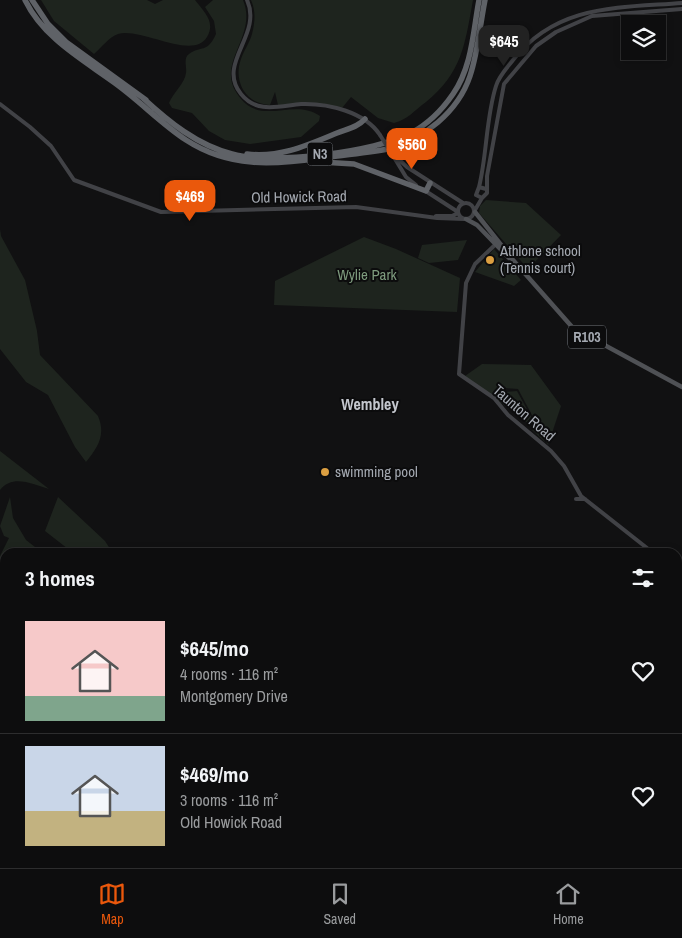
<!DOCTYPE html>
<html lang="en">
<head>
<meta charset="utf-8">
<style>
	:root { --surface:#0d0d0e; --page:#1b1b1c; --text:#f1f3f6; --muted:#9a9c9e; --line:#2d2d2e; --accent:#ea580c }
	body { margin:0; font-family:"Archivo Narrow",sans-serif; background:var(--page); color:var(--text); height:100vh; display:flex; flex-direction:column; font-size:19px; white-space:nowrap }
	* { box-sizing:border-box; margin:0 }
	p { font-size:16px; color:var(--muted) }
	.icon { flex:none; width:28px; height:28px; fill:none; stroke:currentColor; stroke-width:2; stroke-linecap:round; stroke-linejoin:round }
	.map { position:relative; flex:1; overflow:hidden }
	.panel { position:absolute; left:0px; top:548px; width:682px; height:321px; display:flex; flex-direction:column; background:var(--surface); border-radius:15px 15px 0 0; box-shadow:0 2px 8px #0003,0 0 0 1px var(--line) }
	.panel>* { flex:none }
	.tools { position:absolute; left:621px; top:15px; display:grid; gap:10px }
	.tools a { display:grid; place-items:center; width:45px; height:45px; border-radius:0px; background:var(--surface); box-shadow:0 2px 8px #0003,0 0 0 1px var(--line); font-size:25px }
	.price { position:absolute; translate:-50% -42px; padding:0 11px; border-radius:10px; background:var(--accent); color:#fff; font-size:16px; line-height:32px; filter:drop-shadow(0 1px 2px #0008) }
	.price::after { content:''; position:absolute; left:50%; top:30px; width:15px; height:11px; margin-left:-8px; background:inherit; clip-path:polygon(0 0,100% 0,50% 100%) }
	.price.selected { background:#222; color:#fff }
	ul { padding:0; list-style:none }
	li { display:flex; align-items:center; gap:15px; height:125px; padding:0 25px }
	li+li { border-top:1px solid var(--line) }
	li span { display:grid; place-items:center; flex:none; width:140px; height:100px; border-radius:0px; color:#555 }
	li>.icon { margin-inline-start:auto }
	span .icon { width:60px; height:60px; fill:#fffc; stroke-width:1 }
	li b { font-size:21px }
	h2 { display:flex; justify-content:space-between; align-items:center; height:60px; padding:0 25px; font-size:21px }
	.dock { display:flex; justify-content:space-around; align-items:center; height:70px; border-top:1px solid var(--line); background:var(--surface); font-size:14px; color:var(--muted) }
	.dock a { display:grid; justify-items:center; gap:2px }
	.dock .selected { color:var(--accent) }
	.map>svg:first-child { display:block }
	.green { fill:#1e241e }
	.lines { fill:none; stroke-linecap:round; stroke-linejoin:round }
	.secondary { stroke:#414246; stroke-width:4 }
	.primary { stroke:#4f5155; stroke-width:4.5 }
	.highway { stroke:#5f6267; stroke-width:5.5 }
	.secondary-bridge { stroke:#414246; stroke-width:4 }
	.poi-dot { fill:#db9f41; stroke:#0c0c0d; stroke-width:2 }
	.labels { text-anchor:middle; stroke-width:4; stroke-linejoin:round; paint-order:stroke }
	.shield { fill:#0c0c0d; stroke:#767a80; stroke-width:1 }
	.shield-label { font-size:14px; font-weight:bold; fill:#a4a9b1 }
	.street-label { font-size:15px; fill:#a4a9b1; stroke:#0c0c0d }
	.poi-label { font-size:15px; fill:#a4a9b1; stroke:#0c0c0d; text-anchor:start }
	.park-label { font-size:15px; fill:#7d9a7d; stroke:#0c0c0d }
	.neighbourhood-label { font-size:16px; font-weight:bold; fill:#c4c7ce; stroke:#0c0c0d }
</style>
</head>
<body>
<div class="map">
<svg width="682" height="868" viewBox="0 0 682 868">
	<rect width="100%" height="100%" fill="#111112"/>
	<!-- green -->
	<path class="green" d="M41,0H147L155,4L163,0H195C204,12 216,22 207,37C193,61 141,27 118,34C109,37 101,48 94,54L54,21Z
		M213,0H243C258,35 217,62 236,92C259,130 292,96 320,116L319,121L301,137L250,144L225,140L209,131L192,113L172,108L169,103C173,93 185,83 186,73C187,67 183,58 189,54C201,45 207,54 216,34L214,21L205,7Z
		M251,0H473C465,44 462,73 426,102C415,110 407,120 394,123L378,118L351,97L342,108L324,104L278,105L275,92L270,105C245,104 233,81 241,59C244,50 250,42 252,34C255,22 256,11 251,0Z
		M486,200L526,203L561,235L528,269L479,213L480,206Z
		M0,229L1,236L25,280L37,331L40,355L98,416C106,435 98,447 86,462L75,447L48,395L26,382L0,349Z
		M364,237L396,249L460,278L457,312L274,305L275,281Z
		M467,240L458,260L429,263L418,258L422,245Z
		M494,249L521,280L514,286L475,272Z
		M482,364L531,365L561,406L548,445L518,389L505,388L494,393L517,391L545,442L532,430L533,427L465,376Z
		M0,451L49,489C32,484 13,474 0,490Z
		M10,497L13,518L26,540L35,547L34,552H5V607H0V556L9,538L4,536L0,526Z
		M58,497L105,541L112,552H72L45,531Z
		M0,637L5,643V693L0,694Z
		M175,864H519V868H176Z"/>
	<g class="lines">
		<!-- secondary -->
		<path class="secondary" d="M247,0C263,35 216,63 241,94C257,114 279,106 301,104C328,103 365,112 380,135
			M0,104L30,127L51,146L74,180L161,212L356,207L437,218L464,219
			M392,154L406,177L416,185
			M394,155L407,167L463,203
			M479,187C487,155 486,117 496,86C499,76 507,68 513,60C557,4 618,8 682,3
			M486,189L479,187L476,195L482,198L487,193V176L504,84L536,46L556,32L592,16L682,9
			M424,190L458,212
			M458 211a8 8 0 1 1 16 0a8 8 0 1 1-16 0Z
			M475,210L482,198
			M436,216H452L458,213
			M497,243L475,264L466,283L459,374L494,398L508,415L551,451L564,466L581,496L652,552
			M576,499H585
			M678,574L682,577"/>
		<!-- primary -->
		<path class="primary" d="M475,212L513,260L573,328L682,387
			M466,219L477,225L509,258"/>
		<!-- highway -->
		<path class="highway" d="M25,0C43,37 80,58 112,81C138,99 160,123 186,140C229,168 273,165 321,158C344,155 366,153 388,149C424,139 458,112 470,76C478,52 480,25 485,0
			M32,0L48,24L66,42L146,100
			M143,98C169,122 197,145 232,154C271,165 376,152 411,133C428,124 442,110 453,94C472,67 473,32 479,0
			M247,154C280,158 308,145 337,133C347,129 358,127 365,119
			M321,162L354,164L426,191L430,183"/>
		<!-- secondary-bridge -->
		<path class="secondary-bridge" d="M380,135L392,154"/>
	</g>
	<!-- markers -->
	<g class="poi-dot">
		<circle cx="490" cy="260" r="5"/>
		<circle cx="325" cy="472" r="5"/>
	</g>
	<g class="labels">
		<!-- shield labels -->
		<g class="shield">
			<rect x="307.5" y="142.5" width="25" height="23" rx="4"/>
			<rect x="568" y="325.5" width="38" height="23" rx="4"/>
		</g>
		<g class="shield-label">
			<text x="320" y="159">N3</text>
			<text x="587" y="342">R103</text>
		</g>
		<!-- street labels -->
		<g class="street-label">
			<text transform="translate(299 197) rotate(-1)" y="5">Old Howick Road</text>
			<text transform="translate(524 413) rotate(41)" y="5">Taunton Road</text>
		</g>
		<!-- poi labels -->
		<g class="poi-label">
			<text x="500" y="256">Athlone school<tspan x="500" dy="17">(Tennis court)</tspan></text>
			<text x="335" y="477">swimming pool</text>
		</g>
		<!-- park labels -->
		<g class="park-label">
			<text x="367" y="280">Wylie Park</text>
		</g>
		<!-- neighbourhood labels -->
		<g class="neighbourhood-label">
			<text x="370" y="410">Wembley</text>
		</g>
	</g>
</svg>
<div class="tools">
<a><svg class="icon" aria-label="layers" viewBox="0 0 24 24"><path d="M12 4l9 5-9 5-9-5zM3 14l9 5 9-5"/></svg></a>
</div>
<b class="price selected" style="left:504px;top:67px">$645</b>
<b class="price" style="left:412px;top:170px">$560</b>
<b class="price" style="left:190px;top:222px">$469</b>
<section class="panel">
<h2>3 homes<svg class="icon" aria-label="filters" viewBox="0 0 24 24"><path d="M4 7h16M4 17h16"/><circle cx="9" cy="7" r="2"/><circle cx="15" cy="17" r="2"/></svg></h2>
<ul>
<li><span style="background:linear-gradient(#f6c9c9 75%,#7fa58c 0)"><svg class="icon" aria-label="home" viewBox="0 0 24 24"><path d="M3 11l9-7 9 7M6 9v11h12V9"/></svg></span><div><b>$645/mo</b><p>4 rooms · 116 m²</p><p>Montgomery Drive</p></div><svg class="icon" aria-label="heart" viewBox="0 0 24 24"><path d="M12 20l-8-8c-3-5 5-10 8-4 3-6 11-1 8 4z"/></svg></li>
<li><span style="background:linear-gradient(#c9d6e8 65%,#c2b280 0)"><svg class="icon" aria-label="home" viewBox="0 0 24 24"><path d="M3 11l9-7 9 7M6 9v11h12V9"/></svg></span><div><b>$469/mo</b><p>3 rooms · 116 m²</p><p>Old Howick Road</p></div><svg class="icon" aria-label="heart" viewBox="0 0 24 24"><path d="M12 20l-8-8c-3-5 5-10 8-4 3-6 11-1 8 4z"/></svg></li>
</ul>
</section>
</div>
<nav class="dock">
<a class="selected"><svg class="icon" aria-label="map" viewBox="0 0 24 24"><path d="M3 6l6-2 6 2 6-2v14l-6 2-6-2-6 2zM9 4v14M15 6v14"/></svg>Map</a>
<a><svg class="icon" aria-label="saved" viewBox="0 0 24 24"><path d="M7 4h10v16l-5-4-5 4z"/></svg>Saved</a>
<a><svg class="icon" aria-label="home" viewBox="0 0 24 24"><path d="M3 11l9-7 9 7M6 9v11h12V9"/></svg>Home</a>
</nav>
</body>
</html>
